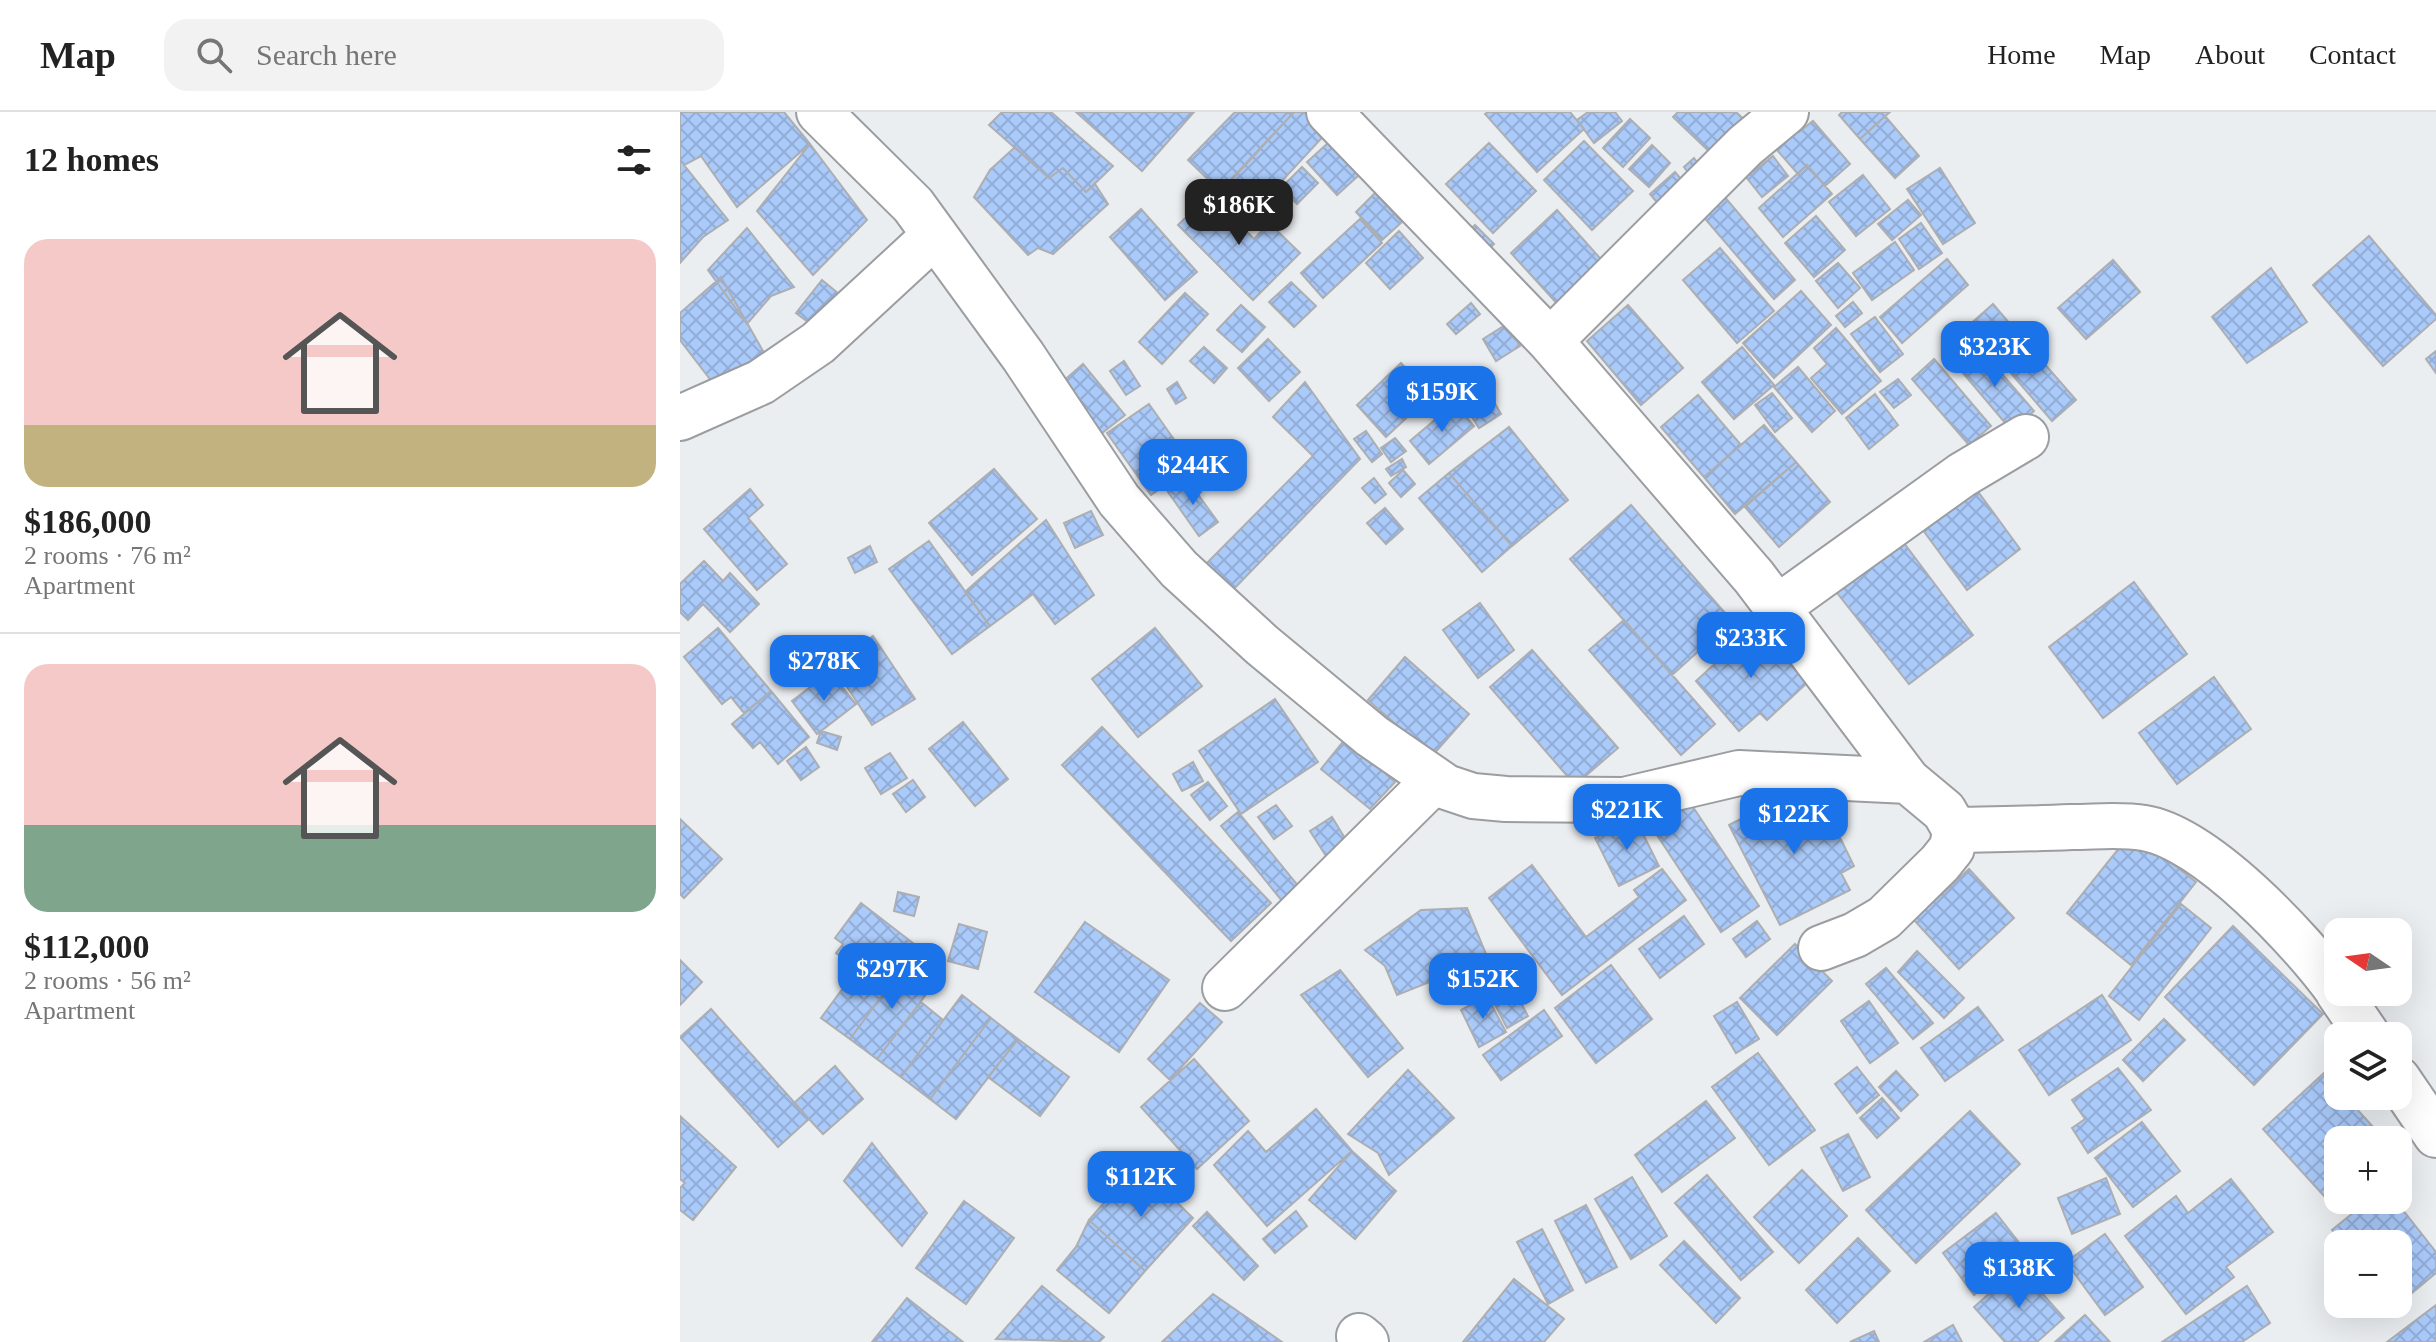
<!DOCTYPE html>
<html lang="en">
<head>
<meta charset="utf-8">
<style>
	:root { --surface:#fff; --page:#f2f2f2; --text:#222; --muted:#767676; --line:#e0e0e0; --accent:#1a73e8 }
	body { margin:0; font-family:"Times New Roman",serif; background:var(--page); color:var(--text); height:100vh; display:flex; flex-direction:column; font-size:30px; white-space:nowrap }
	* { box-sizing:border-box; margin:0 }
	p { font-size:26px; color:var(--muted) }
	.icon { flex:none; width:44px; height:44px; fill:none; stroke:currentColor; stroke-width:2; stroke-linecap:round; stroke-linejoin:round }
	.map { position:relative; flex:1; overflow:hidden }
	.drawer { display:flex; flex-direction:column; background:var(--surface); width:680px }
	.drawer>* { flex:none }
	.needle { width:52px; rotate:283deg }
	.buttons { position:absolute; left:1644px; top:806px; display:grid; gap:16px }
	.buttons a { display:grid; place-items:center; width:88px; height:88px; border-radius:16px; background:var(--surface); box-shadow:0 8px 32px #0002; font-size:40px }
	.price { position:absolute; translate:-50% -68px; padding:0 18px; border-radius:16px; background:var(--accent); color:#fff; font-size:26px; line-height:52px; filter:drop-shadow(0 2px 4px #0008) }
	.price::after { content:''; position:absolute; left:50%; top:48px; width:24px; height:18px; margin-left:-12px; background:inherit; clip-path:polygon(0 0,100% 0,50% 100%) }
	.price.active { background:#222; color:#fff }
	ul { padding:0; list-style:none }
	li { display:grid; align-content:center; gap:16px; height:424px; padding:0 24px }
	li+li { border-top:2px solid var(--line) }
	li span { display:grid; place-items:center; height:248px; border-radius:24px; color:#555 }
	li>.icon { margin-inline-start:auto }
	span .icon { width:144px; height:144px; fill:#fffc; stroke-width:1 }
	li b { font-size:34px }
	h2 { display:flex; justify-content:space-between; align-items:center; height:96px; padding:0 24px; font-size:34px }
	header { display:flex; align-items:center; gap:48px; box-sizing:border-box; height:112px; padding:0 40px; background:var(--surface); border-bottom:2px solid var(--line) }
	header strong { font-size:38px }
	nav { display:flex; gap:44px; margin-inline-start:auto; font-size:28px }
	.search { width:560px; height:72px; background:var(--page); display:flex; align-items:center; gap:20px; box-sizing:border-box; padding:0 28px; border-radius:24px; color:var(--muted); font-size:30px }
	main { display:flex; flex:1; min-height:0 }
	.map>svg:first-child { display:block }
	.building { fill:url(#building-cross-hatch); stroke:#acaeb2; stroke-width:2 }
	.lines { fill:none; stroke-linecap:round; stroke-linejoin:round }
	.minor-casing { stroke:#9b9da0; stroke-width:48 }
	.minor { stroke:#fff; stroke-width:44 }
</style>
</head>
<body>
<header>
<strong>Map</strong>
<div class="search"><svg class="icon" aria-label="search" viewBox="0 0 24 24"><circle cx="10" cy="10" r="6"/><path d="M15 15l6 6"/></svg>Search here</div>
<nav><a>Home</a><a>Map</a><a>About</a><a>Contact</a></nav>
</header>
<main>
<section class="drawer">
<h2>12 homes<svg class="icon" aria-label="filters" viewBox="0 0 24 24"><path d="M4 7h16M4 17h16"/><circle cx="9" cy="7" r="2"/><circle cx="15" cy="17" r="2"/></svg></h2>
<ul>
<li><span style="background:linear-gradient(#f6c9c9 75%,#c2b280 0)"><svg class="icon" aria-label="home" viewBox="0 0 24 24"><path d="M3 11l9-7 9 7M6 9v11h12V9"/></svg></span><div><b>$186,000</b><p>2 rooms · 76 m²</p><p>Apartment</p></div></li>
<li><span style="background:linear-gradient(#f6c9c9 65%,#7fa58c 0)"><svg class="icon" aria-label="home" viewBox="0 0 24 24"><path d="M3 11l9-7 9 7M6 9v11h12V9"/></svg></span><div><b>$112,000</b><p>2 rooms · 56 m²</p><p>Apartment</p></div></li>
</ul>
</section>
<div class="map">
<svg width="1756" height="1230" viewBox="0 0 1756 1230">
	<defs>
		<pattern id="building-cross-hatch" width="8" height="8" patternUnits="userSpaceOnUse" patternTransform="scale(2)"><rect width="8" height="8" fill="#aacafa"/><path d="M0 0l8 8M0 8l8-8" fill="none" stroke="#92add6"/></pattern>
	</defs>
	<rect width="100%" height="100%" fill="#ebeef1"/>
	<!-- building -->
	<path class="building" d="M0,0H104L130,32L57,95L21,44L4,53L48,108L23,125L0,151Z
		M322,0H371L433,54L406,80L383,56L369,66L309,13Z
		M396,0H514L462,59Z
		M555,0H614L540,79L508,48Z
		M614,0H631L650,17L575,98L547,73Z
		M808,0H890L904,17L857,60L805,2Z
		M908,0H935L942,9L914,31L897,8Z
		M998,0H1056L1069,12L1036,46L993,5Z
		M1162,0H1210L1180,27L1159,3Z
		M1205,4L1239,44L1215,66L1180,27Z
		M950,7L970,26L943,55L923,36Z
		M1133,9L1170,52L1145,74L1127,53L1118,62L1089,29L1110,11L1119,20Z
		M659,21L689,54L657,83L627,50Z
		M904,29L953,79L912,118L864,68Z
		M809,31L856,79L813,121L766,72Z
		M130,32L187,108L133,163L77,99Z
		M972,33L990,51L969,75L949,57Z
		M335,35L369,66L383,56L406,80L415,72L428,92L373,142L358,136L348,143L294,85L310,58Z
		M1093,44L1108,64L1082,85L1066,65Z
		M1014,46L1027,63L1016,72L1004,55Z
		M1127,53L1152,82L1103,125L1079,96Z
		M622,55L638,71L617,92L601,76Z
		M1260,56L1295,111L1263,132L1227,77Z
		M995,60L1007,74L981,95L970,82Z
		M1183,63L1210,97L1176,124L1149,90Z
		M695,81L722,110L702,128L676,100Z
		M530,82L574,127L589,111L620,141L573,188L498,113Z
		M1043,83L1115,168L1094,187L1021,102Z
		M1228,88L1241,103L1212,128L1198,112Z
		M461,97L517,160L485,188L430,125Z
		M877,98L927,154L881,196L831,141Z
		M1136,104L1165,138L1134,165L1105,131Z
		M680,107L702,131L643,186L621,161Z
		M1241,111L1262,141L1239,157L1219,127Z
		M795,113L814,132L801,145L783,125Z
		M67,116L114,175L91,184L67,212L28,158Z
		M719,119L743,146L710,177L686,151Z
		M1689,124L1756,203V207L1703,254L1633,173Z
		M1215,130L1234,158L1192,188L1173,161Z
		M1040,136L1094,199L1057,231L1003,168Z
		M1267,147L1288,173L1222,231L1200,205Z
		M1433,148L1460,180L1406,227L1378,196Z
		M1158,151L1180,176L1158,196L1136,169Z
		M1591,156L1627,210L1567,251L1532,205Z
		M41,165L87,246L61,254L39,279L0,228V201Z
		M142,168L165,187L140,219L116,201Z
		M611,170L636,194L614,215L589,190Z
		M1121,179L1151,213L1094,266L1063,231Z
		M505,181L528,202L482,252L459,230Z
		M1173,190L1182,201L1165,215L1156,204Z
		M791,191L800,202L776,222L767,212Z
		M1313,192L1341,225L1312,249L1298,234L1277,254L1262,237Z
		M561,193L585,215L562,240L537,218Z
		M948,193L1003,256L961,293L907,229Z
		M1195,205L1223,242L1200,260L1171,222Z
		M827,212L840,234L816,249L803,227Z
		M1156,216L1201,269L1162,302L1131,266L1147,252L1134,236Z
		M1341,225L1396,288L1372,309L1317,245Z
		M588,227L620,260L589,289L558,256Z
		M1298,234L1354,299L1332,319L1277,254Z
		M524,235L547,256L534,271L510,249Z
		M1062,235L1094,273L1054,307L1022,270Z
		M1756,239V261L1746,247Z
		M1254,247L1311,314L1289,333L1232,267Z
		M444,249L460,274L446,283L430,259Z
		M721,251L751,283L706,325L677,293Z
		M403,252L445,303L422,321L381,271Z
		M1118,255L1155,299L1132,320L1094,275Z
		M1218,267L1231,283L1214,296L1200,280Z
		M801,268L821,302L799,316L778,283Z
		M497,270L506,286L496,292L487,277Z
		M625,270L680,347L547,484L520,458L633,344L593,305Z
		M1092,281L1112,306L1095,320L1075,293Z
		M1195,282L1218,313L1189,337L1166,306Z
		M1018,283L1061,333L1024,365L981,315Z
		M775,291L794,314L749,352L730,329Z
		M469,292L512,353L471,383L427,321Z
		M1084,313L1116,350L1055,402L1024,365Z
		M829,315L888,388L832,434L769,361Z
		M686,319L702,342L692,350L674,327Z
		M715,326L726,339L711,350L701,336Z
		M722,347L726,355L711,364L706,357Z
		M1116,350L1150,390L1099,435L1065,395Z
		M314,357L357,407L292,463L249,411Z
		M723,358L735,372L721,385L709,371Z
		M769,361L832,434L802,460L739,386Z
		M506,366L538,410L519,424L488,380Z
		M694,366L706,382L695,391L682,376Z
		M1291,370L1340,437L1287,478L1237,410Z
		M70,377L83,393L68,406L107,452L77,478L24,417Z
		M951,393L1052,509L992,563L890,447Z
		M705,396L723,417L706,432L687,411Z
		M411,399L423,423L395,436L384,411Z
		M366,408L414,483L375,512L353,482L310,514L285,480Z
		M1215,419L1293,523L1229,572L1150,472Z
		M249,429L310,514L272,542L209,457Z
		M190,434L197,450L175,461L168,446Z
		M24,449L43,469L50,461L79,492L50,520L23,492L8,508L0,500V472Z
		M1454,470L1507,542L1423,606L1369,535Z
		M800,491L834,538L798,566L763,518Z
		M944,508L1035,612L1001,643L909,538Z
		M1076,514L1127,571L1087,608L1080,601L1059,619L1016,569Z
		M38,516L91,579L64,601L51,585L42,592L4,545Z
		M475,516L522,574L458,625L412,567Z
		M193,524L235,587L192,613L152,552Z
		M852,538L938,636L895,673L810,575Z
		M725,545L789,602L752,644L688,588Z
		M150,560L176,592L137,622L112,589Z
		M1534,565L1571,617L1497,672L1459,621Z
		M91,579L129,625L98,652L80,630L73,636L52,612Z
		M595,587L638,650L561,702L519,639Z
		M283,610L328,667L295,694L249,637Z
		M422,615L591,791L551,829L382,653Z
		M141,619L161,625L157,638L137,631Z
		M666,626L715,670L690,697L641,657Z
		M126,635L139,655L121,668L107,649Z
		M210,641L227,666L201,682L185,656Z
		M513,650L523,669L502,679L493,662Z
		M233,668L245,685L226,700L213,682Z
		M528,670L547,694L530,708L511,683Z
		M1120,677L1136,707L1148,701L1174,754L1161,761L1170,778L1100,813L1049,713Z
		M1011,692L1079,794L1041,820L973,717Z
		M596,693L612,714L594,727L578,705Z
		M558,700L620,776L603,790L541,714Z
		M652,705L669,733L648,747L630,719Z
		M955,706L979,754L939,774L915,726Z
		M0,707L42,747L4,786L0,782Z
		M1452,720L1516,770L1451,853L1387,801Z
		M852,753L906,825L959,785L954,778L982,757L1006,788L882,883L809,786Z
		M1289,757L1334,806L1279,857L1234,808Z
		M218,780L239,785L234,804L214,799Z
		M181,791L238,835L170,927L141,906L177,857L156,841L163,832L155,826Z
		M1501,792L1531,816L1459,908L1429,884Z
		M787,796L808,847L717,883L705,854L685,838L741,798Z
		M1004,804L1024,832L980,866L959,837Z
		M1077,809L1090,827L1066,845L1053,827Z
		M405,810L489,868L439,940L355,880Z
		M279,812L307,820L298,857L268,849Z
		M1553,814L1643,902L1574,973L1485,885Z
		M1115,832L1152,869L1097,923L1060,886Z
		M1237,839L1284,886L1264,906L1218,860Z
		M0,848L22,870L0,893Z
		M226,851L254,872L197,947L170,927Z
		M931,853L972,907L916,951L875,896Z
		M1206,856L1253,911L1233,927L1186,872Z
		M660,858L723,936L688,965L621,883Z
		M833,876L848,904L827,916L812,887Z
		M282,883L311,906L250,987L221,965Z
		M1422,883L1451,928L1369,983L1339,938Z
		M807,884L826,920L799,935L781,898Z
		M1189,889L1218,931L1190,951L1161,909Z
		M241,890L263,908L221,965L197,947Z
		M1057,890L1079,927L1056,941L1034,904Z
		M520,891L542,910L490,968L468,947Z
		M1298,895L1323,928L1265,969L1241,936Z
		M31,897L129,1007L98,1035L0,925Z
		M864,898L882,924L821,968L803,943Z
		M311,906L338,927L276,1007L250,987Z
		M1484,907L1505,928L1463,969L1443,948Z
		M338,927L389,965L360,1004L308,965Z
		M1078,941L1135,1018L1089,1053L1032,975Z
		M514,947L569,1009L517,1057L461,995Z
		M155,954L183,987L143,1022L114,991Z
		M1177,955L1199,983L1177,1001L1155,972Z
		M1438,956L1471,998L1408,1041L1392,1016L1405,1007L1392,988Z
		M728,958L774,1006L709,1063L698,1041L668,1022Z
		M1216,959L1238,983L1221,999L1199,975Z
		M1644,961L1658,976V984H1665L1705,1028H1658V1074L1645,1085L1583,1017Z
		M1202,986L1219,1006L1197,1026L1180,1006Z
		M1026,989L1055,1026L982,1080L955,1043Z
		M636,997L672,1039L587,1114L534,1053L568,1019L586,1040Z
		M1290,999L1340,1052L1236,1151L1186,1098Z
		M0,1004L56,1055L13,1108L0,1098V1076L5,1071L0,1067Z
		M1462,1010L1500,1059L1453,1095L1415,1046Z
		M1168,1022L1190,1065L1163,1079L1141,1036Z
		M192,1031L247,1101L222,1134L164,1069Z
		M672,1039L716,1079L675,1127L629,1088Z
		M1122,1058L1167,1104L1119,1151L1074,1105Z
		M449,1062L474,1068L513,1106L465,1159L409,1108Z
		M1027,1063L1093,1140L1061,1168L995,1091Z
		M952,1065L987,1124L951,1147L915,1087Z
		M1426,1066L1440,1102L1392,1122L1378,1086Z
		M1551,1067L1593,1120L1546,1155L1554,1165L1506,1202L1445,1124L1496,1084L1508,1101Z
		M1689,1088H1715L1756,1140V1161L1714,1196L1711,1192H1718V1132H1663L1652,1118Z
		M284,1089L334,1126L286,1192L236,1156Z
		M906,1093L937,1155L906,1171L875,1109Z
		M616,1099L627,1114L595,1141L583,1127Z
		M527,1100L578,1154L564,1168L513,1114Z
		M1316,1101L1348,1142L1294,1183L1263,1141Z
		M409,1108L465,1159L429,1201L377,1158L396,1135Z
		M862,1117L893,1178L868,1192L837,1130Z
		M1425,1122L1463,1175L1425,1203L1386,1150Z
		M1178,1126L1210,1159L1157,1211L1126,1178Z
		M1004,1129L1060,1186L1036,1211L980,1153Z
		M1339,1155L1384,1206L1357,1230H1325L1294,1195Z
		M834,1167L884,1207L864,1230H783Z
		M362,1174L424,1225L419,1230L316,1227Z
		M1567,1174L1590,1211L1562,1230H1482Z
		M533,1182L602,1230H482Z
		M227,1186L283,1230H192Z
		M1756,1193V1230H1707Z
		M1405,1203L1430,1230H1375Z
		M1273,1213L1282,1230H1244Z
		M1194,1219L1199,1230H1170Z"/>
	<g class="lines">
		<defs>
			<path id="minor" d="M139,0L233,93L343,244L439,388L499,457L582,533L692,624L766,675L793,684L826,687L944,688L1059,661L1228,669
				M649,0L870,229L1074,465L1228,669L1264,699L1275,718L1272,736L1260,751L1204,806L1175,823L1141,836
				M870,229L1065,34L1106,0
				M0,306L81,270L138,231L255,123
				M1098,495L1282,363L1346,325
				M1275,718C1313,717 1352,717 1391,715C1416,715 1440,712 1464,716C1526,726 1622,829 1658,879
				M545,876L755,668
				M1658,880L1688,924
				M1718,967L1756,1023
				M679,1224L686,1230"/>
		</defs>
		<!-- minor casing -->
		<use href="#minor" class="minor-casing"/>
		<!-- minor -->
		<use href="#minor" class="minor"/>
	</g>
</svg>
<div class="buttons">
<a><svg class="needle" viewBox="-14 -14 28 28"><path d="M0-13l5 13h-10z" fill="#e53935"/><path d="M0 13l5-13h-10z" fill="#767676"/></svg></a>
<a><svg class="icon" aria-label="layers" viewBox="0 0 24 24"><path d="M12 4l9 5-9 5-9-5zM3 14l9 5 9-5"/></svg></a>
<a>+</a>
<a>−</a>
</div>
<b class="price active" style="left:559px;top:135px">$186K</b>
<b class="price" style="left:1315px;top:277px">$323K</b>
<b class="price" style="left:762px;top:322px">$159K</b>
<b class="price" style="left:513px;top:395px">$244K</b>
<b class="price" style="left:1071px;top:568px">$233K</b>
<b class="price" style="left:144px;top:591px">$278K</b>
<b class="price" style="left:947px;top:740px">$221K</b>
<b class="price" style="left:1114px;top:744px">$122K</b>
<b class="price" style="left:212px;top:899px">$297K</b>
<b class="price" style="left:803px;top:909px">$152K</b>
<b class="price" style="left:461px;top:1107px">$112K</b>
<b class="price" style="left:1339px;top:1198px">$138K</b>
</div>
</main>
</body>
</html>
